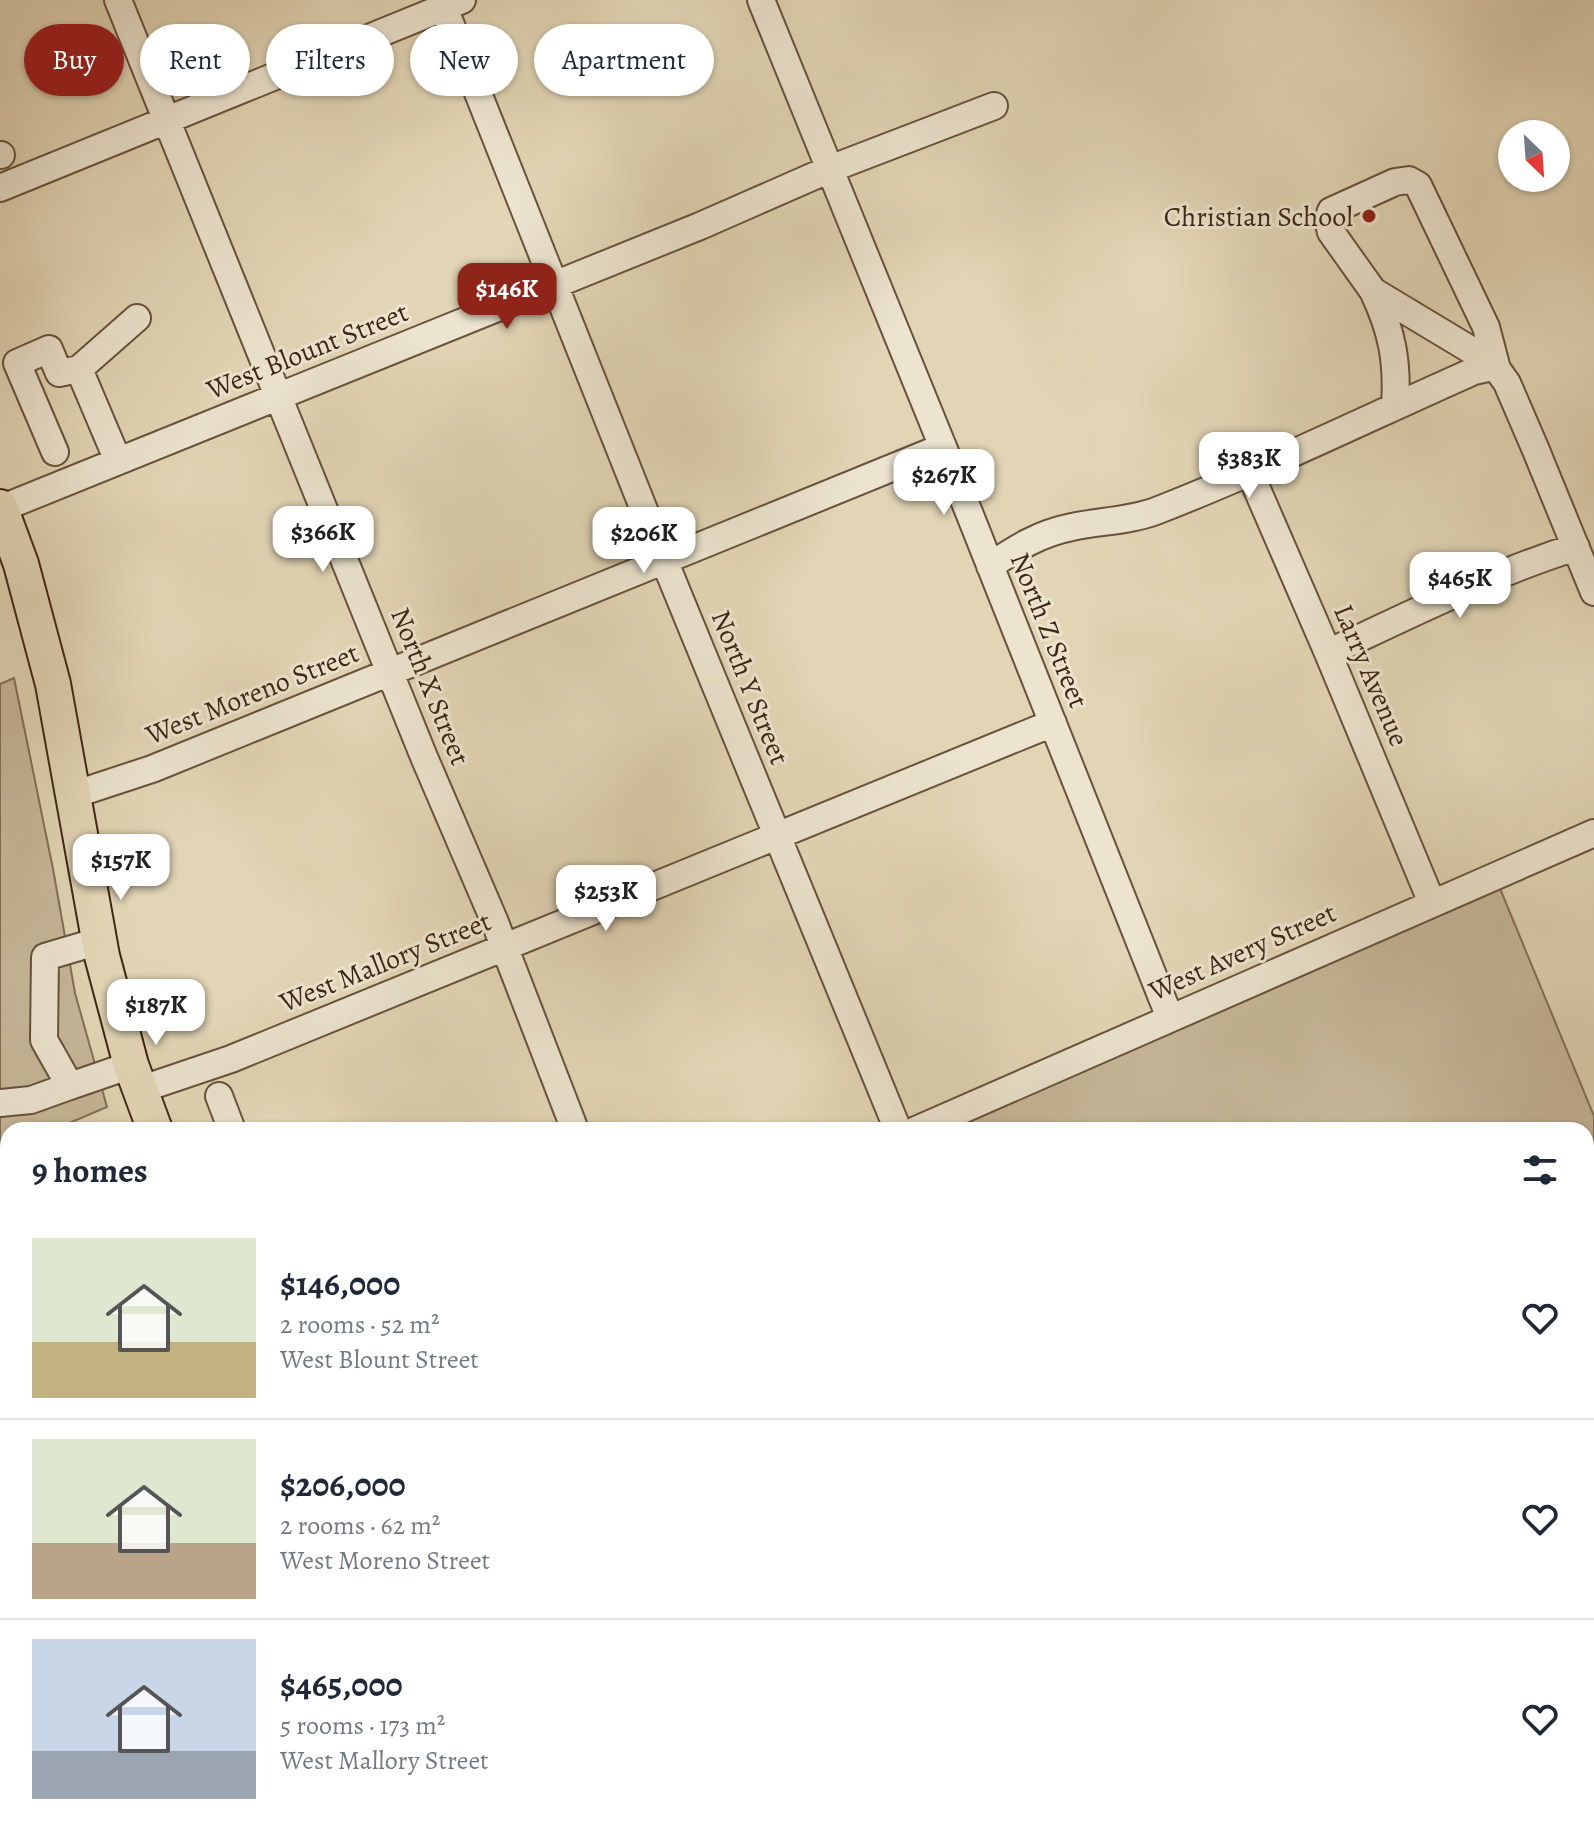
<!DOCTYPE html>
<html lang="en">
<head>
<meta charset="utf-8">
<style>
	:root { --surface:#fff; --page:#f6f6f7; --text:#1f2937; --muted:#747a83; --line:#e0e1e3; --accent:#8f2418 }
	body { margin:0; font-family:Alegreya,serif; background:var(--page); color:var(--text); height:100vh; display:flex; flex-direction:column; font-size:30px; white-space:nowrap }
	* { box-sizing:border-box; margin:0 }
	p { font-size:26px; color:var(--muted) }
	.icon { flex:none; width:44px; height:44px; fill:none; stroke:currentColor; stroke-width:2; stroke-linecap:round; stroke-linejoin:round }
	.map { position:relative; flex:1; overflow:hidden }
	.details { position:absolute; left:0px; top:1122px; width:1594px; height:714px; display:flex; flex-direction:column; background:var(--surface); border-radius:24px 24px 0 0; box-shadow:0 2px 6px #0004 }
	.details>* { flex:none }
	.banner { position:absolute; left:24px; top:24px; width:800px; height:72px; display:flex; gap:16px }
	.needle { width:52px; rotate:155deg }
	.fabs { position:absolute; left:1498px; top:120px; display:grid; gap:16px }
	.fabs a { display:grid; place-items:center; width:72px; height:72px; border-radius:50%; background:var(--surface); box-shadow:0 2px 6px #0004; font-size:40px }
	.price { position:absolute; translate:-50% -68px; padding:0 18px; border-radius:16px; background:#fff; color:#222; font-size:26px; line-height:52px; filter:drop-shadow(0 2px 4px #0008) }
	.price::after { content:''; position:absolute; left:50%; top:48px; width:24px; height:18px; margin-left:-12px; background:inherit; clip-path:polygon(0 0,100% 0,50% 100%) }
	.price.current { background:var(--accent); color:#fff }
	ul { padding:0; list-style:none }
	li { display:flex; align-items:center; gap:24px; height:200px; padding:0 32px }
	li+li { border-top:2px solid var(--line) }
	li span { display:grid; place-items:center; flex:none; width:224px; height:160px; border-radius:0px; color:#555 }
	li>.icon { margin-inline-start:auto }
	span .icon { width:96px; height:96px; fill:#fffc; stroke-width:1 }
	li b { font-size:34px }
	h2 { display:flex; justify-content:space-between; align-items:center; height:96px; padding:0 32px; font-size:34px }
	.tag { padding:0 28px; border-radius:36px; background:var(--surface); box-shadow:0 2px 6px #0004; font-size:28px; line-height:72px }
	.tag.current { background:var(--accent); color:#fff }
	.map>svg:first-child { display:block }
	.green { fill:#c6b799; stroke:#826f56; stroke-width:2 }
	.lines { fill:none; stroke-linecap:round; stroke-linejoin:round }
	.minor-casing { stroke:#67523c; stroke-width:30 }
	.major-casing { stroke:#3e2713; stroke-width:38 }
	.minor { stroke:#ece4cf; stroke-width:26 }
	.major { stroke:#e2d5b5; stroke-width:34 }
	.poi-dot { fill:#8f2418; stroke:#ece4cf; stroke-width:3 }
	.labels { text-anchor:middle; stroke-width:6; stroke-linejoin:round; paint-order:stroke }
	.poi-label { font-size:28px; fill:#3e2713; stroke:#ece4cf; text-anchor:end }
	.street-label { font-size:28px; fill:#3e2713; stroke:#ece4cf }
</style>
</head>
<body>
<div class="map">
<svg width="1594" height="1835" viewBox="0 0 1594 1835">
	<rect width="100%" height="100%" fill="#e2d5b5"/>
	<filter id="stains"><feTurbulence type="fractalNoise" baseFrequency=".0025" numOctaves="4"/><feColorMatrix values="0 0 0 0 .2 0 0 0 0 .09 0 0 0 0 .02 0 0 0 .5 -.17"/></filter>
	<radialGradient id="worn" r=".72"><stop offset=".6" stop-color="#630" stop-opacity="0"/><stop offset="1" stop-color="#630" stop-opacity=".3"/></radialGradient>
	<!-- green -->
	<path class="green" d="M14,678L53,869L75,993L107,1107L53,1130H8V1150L0,1153V684Z
		M1499,886L1594,1116V1835H1146L1143,1828H1586V1130H948Z"/>
	<g class="lines">
		<defs>
			<path id="minor" d="M118,0L424,757L494,920L575,1130
				M441,0L664,560L898,1130
				M761,0L943,447L1170,1018
				M0,155H1
				M0,188L462,0
				M1373,291C1392,331 1398,361 1395,406
				M1482,368L1476,353L1373,291L1331,232L1328,220L1331,211L1395,182L1409,180L1418,185L1486,327L1497,369L1507,383L1535,448L1594,592
				M55,452L17,363L49,349L59,373L79,369
				M118,461L79,369L137,318
				M1250,473L1328,653L1432,903
				M0,509L700,226L830,169L994,106
				M990,566C1016,548 1041,533 1072,527C1100,521 1129,521 1156,511C1264,469 1368,418 1474,371L1492,367L1497,369
				M1328,653C1409,615 1491,574 1576,547
				M73,795L152,769L943,447
				M99,941L45,957L44,1040L70,1086L131,1065
				M139,1090L231,1059L1053,723
				M219,1096L232,1130
				M0,1103L31,1100L70,1086
				M916,1130L1594,833
				M0,1192L8,1189
				M0,1307L8,1304
				M0,1539L8,1537
				M0,1740L8,1737
				M0,1804L8,1801
				M217,1828L220,1835
				M741,1828L744,1835
				M1003,1828L1009,1835
				M599,1835L615,1828"/>
			<path id="major" d="M0,507L21,564L53,684L102,956L131,1065L155,1130
				M455,1828L458,1835"/>
		</defs>
		<!-- minor casing -->
		<use href="#minor" class="minor-casing"/>
		<!-- major casing -->
		<use href="#major" class="major-casing"/>
		<!-- minor -->
		<use href="#minor" class="minor"/>
		<!-- major -->
		<use href="#major" class="major"/>
	</g>
	<!-- markers -->
	<circle class="poi-dot" cx="1369" cy="216" r="8"/>
	<g class="labels">
		<!-- poi labels -->
		<g class="poi-label">
			<text x="1353" y="226">Christian School</text>
		</g>
		<!-- street labels -->
		<g class="street-label">
			<text transform="translate(307 350) rotate(-22)" y="10">West Blount Street</text>
			<text transform="translate(1050 630) rotate(68)" y="10">North Z Street</text>
			<text transform="translate(1372 675) rotate(67)" y="10">Larry Avenue</text>
			<text transform="translate(431 686) rotate(68)" y="10">North X Street</text>
			<text transform="translate(751 687) rotate(68)" y="10">North Y Street</text>
			<text transform="translate(252 693) rotate(-22)" y="10">West Moreno Street</text>
			<text transform="translate(1242 951) rotate(-24)" y="10">West Avery Street</text>
			<text transform="translate(385 961) rotate(-22)" y="10">West Mallory Street</text>
		</g>
	</g>
	<rect width="100%" height="100%" filter="url(#stains)"/>
	<rect width="100%" height="100%" fill="url(#worn)"/>
</svg>
<div class="fabs">
<a><svg class="needle" viewBox="-14 -14 28 28"><path d="M0-13l5 13h-10z" fill="#e53935"/><path d="M0 13l5-13h-10z" fill="#747a83"/></svg></a>
</div>
<b class="price current" style="left:507px;top:331px">$146K</b>
<b class="price" style="left:1249px;top:500px">$383K</b>
<b class="price" style="left:944px;top:517px">$267K</b>
<b class="price" style="left:323px;top:574px">$366K</b>
<b class="price" style="left:644px;top:575px">$206K</b>
<b class="price" style="left:1460px;top:620px">$465K</b>
<b class="price" style="left:121px;top:902px">$157K</b>
<b class="price" style="left:606px;top:933px">$253K</b>
<b class="price" style="left:156px;top:1047px">$187K</b>
<div class="banner">
<a class="tag current">Buy</a>
<a class="tag">Rent</a>
<a class="tag">Filters</a>
<a class="tag">New</a>
<a class="tag">Apartment</a>
</div>
<section class="details">
<h2>9 homes<svg class="icon" aria-label="filters" viewBox="0 0 24 24"><path d="M4 7h16M4 17h16"/><circle cx="9" cy="7" r="2"/><circle cx="15" cy="17" r="2"/></svg></h2>
<ul>
<li><span style="background:linear-gradient(#dfe7d0 65%,#c2b280 0)"><svg class="icon" aria-label="home" viewBox="0 0 24 24"><path d="M3 11l9-7 9 7M6 9v11h12V9"/></svg></span><div><b>$146,000</b><p>2 rooms · 52 m²</p><p>West Blount Street</p></div><svg class="icon" aria-label="heart" viewBox="0 0 24 24"><path d="M12 20l-8-8c-3-5 5-10 8-4 3-6 11-1 8 4z"/></svg></li>
<li><span style="background:linear-gradient(#dfe7d0 65%,#b9a48a 0)"><svg class="icon" aria-label="home" viewBox="0 0 24 24"><path d="M3 11l9-7 9 7M6 9v11h12V9"/></svg></span><div><b>$206,000</b><p>2 rooms · 62 m²</p><p>West Moreno Street</p></div><svg class="icon" aria-label="heart" viewBox="0 0 24 24"><path d="M12 20l-8-8c-3-5 5-10 8-4 3-6 11-1 8 4z"/></svg></li>
<li><span style="background:linear-gradient(#c9d6e8 70%,#9aa5b1 0)"><svg class="icon" aria-label="home" viewBox="0 0 24 24"><path d="M3 11l9-7 9 7M6 9v11h12V9"/></svg></span><div><b>$465,000</b><p>5 rooms · 173 m²</p><p>West Mallory Street</p></div><svg class="icon" aria-label="heart" viewBox="0 0 24 24"><path d="M12 20l-8-8c-3-5 5-10 8-4 3-6 11-1 8 4z"/></svg></li>
</ul>
</section>
</div>
</body>
</html>
